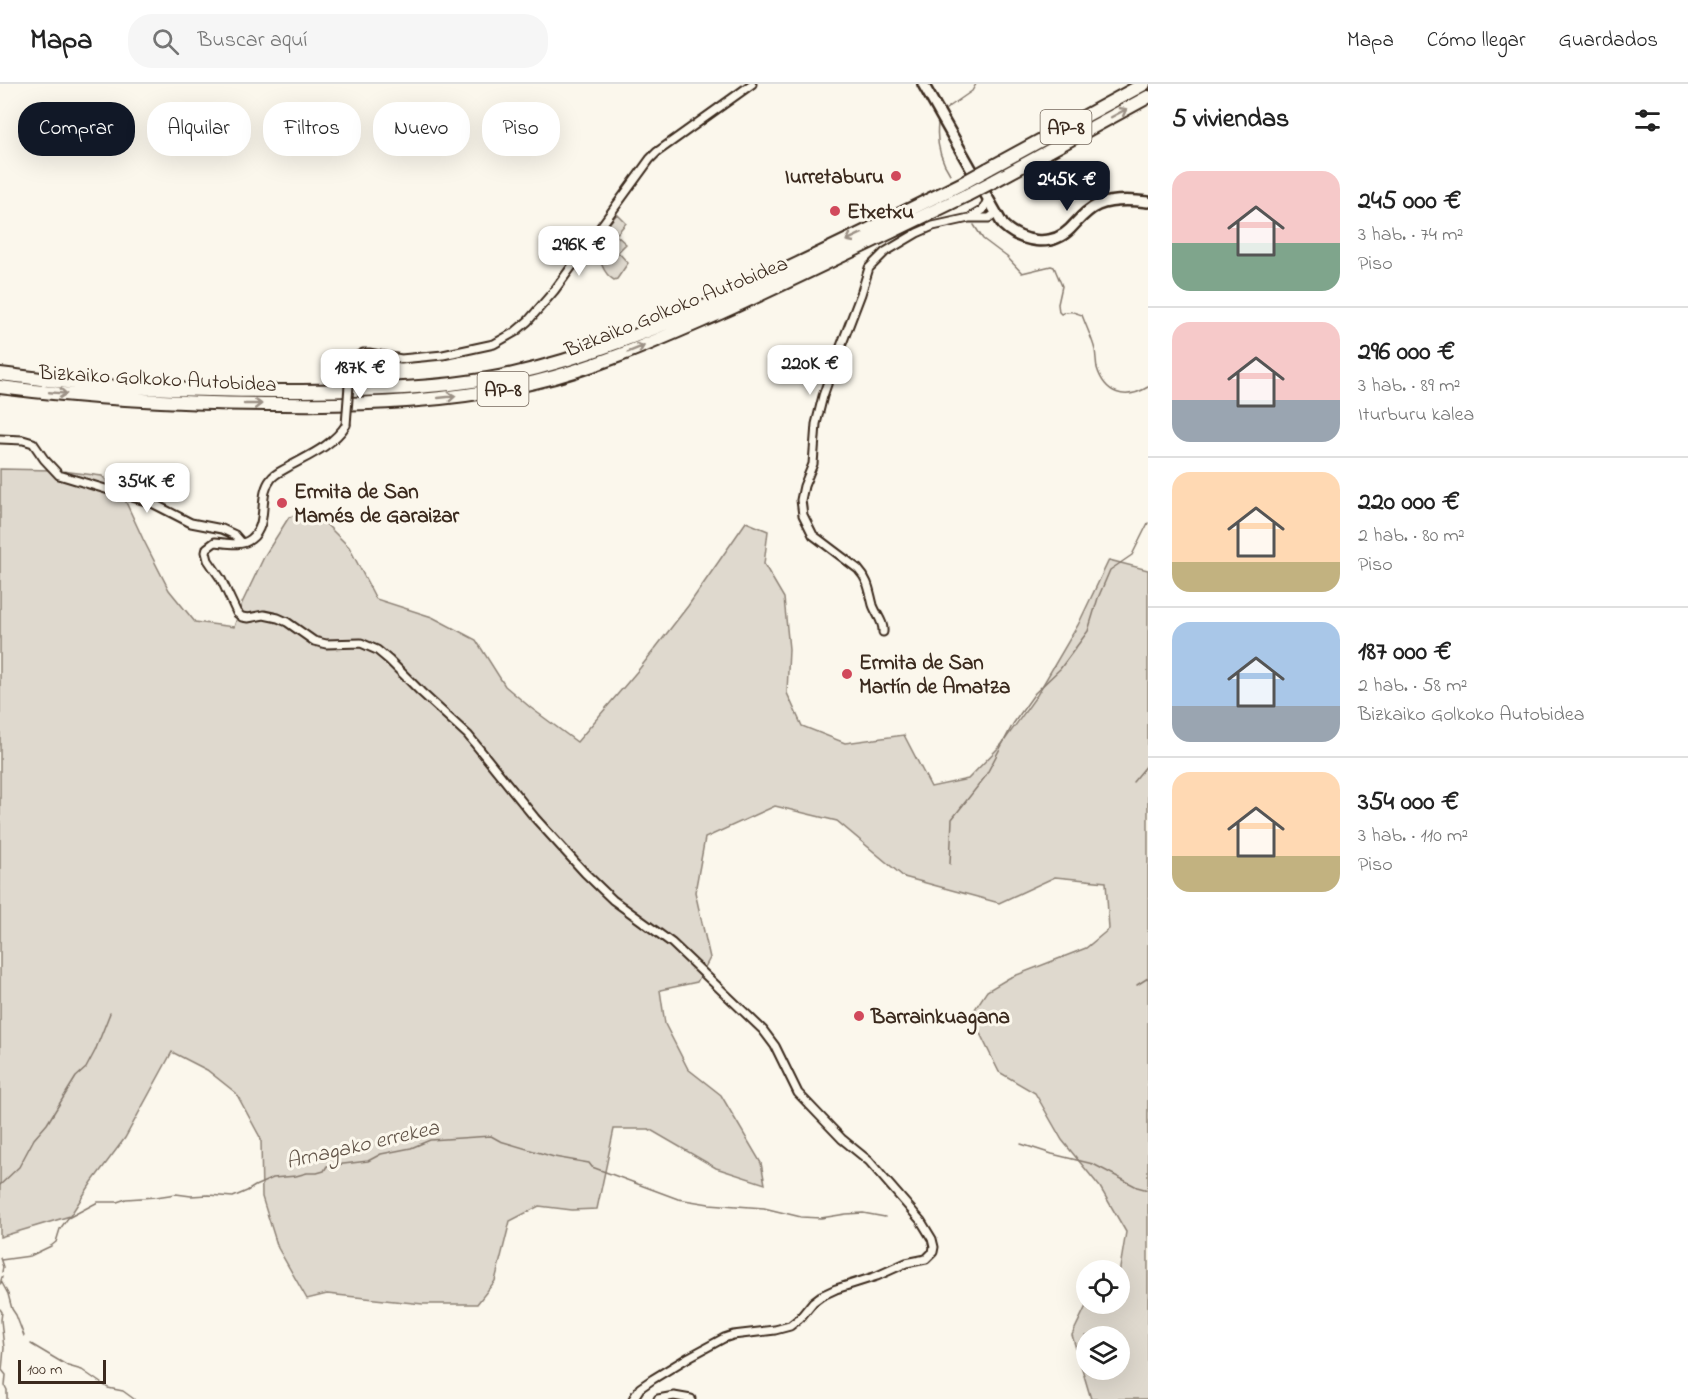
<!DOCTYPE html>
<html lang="es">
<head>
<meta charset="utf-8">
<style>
	:root { --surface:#fff; --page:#f6f6f6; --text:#222; --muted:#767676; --line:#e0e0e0; --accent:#111827 }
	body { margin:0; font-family:"Indie Flower",sans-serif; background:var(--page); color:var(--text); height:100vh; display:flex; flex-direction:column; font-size:22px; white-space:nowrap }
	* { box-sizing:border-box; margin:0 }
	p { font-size:20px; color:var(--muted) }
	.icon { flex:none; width:33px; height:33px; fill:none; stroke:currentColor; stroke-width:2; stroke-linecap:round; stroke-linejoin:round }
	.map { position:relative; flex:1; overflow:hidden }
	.sheet { display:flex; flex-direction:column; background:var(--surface); width:540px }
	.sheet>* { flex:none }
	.guide { position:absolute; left:18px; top:18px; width:570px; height:54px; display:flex; gap:12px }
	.tools { position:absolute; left:1076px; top:1176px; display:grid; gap:12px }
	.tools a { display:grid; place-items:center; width:54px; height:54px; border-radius:50%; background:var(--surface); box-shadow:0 6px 24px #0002; font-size:30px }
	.scale { position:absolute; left:18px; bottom:15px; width:88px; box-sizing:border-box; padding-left:6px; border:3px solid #3b2a1e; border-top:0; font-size:16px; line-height:21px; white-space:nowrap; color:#3b2a1e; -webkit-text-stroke:4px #fbf7ec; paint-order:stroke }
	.price { position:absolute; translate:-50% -51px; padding:0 14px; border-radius:12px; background:#fff; color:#222; font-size:20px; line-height:39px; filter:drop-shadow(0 2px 3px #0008) }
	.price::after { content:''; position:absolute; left:50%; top:36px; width:18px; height:14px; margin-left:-9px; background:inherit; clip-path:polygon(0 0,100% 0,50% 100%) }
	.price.current { background:var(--accent); color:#fff }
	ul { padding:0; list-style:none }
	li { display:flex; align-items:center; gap:18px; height:150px; padding:0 24px }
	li+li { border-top:2px solid var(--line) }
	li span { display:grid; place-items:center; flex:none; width:168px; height:120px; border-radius:18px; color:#555 }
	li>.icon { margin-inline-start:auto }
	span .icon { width:72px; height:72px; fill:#fffc; stroke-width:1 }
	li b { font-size:26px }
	h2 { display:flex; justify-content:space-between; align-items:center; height:72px; padding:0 24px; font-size:26px }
	.chip { padding:0 21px; border-radius:24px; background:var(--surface); box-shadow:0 6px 24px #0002; font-size:21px; line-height:54px }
	.chip.current { background:var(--accent); color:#fff }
	header { display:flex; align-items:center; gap:36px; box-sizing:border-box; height:84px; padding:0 30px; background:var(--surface); border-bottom:2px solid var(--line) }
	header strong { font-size:28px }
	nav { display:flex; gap:33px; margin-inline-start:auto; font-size:21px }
	.search { width:420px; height:54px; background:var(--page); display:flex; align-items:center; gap:15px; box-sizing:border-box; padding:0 21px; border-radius:24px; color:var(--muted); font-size:22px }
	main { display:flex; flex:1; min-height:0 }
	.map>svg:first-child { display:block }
	.green { fill:#dfd9ce; stroke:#8d8276; stroke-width:1.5; fill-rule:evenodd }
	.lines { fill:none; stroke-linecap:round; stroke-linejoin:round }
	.stream { stroke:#85796d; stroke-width:1.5 }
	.street-casing { stroke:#3b2a1e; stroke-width:11 }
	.secondary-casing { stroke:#3b2a1e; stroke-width:14 }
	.highway-casing { stroke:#3b2a1e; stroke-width:16 }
	.street { stroke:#fbf7ec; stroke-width:7 }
	.secondary { stroke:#fbf7ec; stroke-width:9 }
	.highway { stroke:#fbf7ec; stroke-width:12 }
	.street-bridge-casing { stroke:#3b2a1e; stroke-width:11; stroke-linecap:butt }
	.highway-bridge-casing { stroke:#3b2a1e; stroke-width:16; stroke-linecap:butt }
	.street-bridge { stroke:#fbf7ec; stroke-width:7 }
	.highway-bridge { stroke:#fbf7ec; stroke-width:12 }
	.oneway { stroke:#9b9085 }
	.poi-dot { fill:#d1495b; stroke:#fbf7ec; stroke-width:2 }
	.labels { text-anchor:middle; stroke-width:6; stroke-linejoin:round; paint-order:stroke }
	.shield { fill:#fbf7ec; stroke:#75685c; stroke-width:1.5 }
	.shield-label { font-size:20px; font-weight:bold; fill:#3b2a1e }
	.poi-label { font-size:21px; font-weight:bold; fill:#3b2a1e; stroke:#fbf7ec; text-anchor:start }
	.street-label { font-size:21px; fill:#3b2a1e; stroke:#fbf7ec }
	.water-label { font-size:22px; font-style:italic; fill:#605246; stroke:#fbf7ec }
</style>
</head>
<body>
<header>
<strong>Mapa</strong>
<div class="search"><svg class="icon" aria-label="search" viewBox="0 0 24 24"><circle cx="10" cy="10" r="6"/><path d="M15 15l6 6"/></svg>Buscar aquí</div>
<nav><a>Mapa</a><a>Cómo llegar</a><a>Guardados</a></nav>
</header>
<main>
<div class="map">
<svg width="1148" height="1315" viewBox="0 0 1148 1315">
	<rect width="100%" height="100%" fill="#fbf7ec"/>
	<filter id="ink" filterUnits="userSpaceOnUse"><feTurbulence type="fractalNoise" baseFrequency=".0167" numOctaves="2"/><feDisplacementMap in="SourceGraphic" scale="12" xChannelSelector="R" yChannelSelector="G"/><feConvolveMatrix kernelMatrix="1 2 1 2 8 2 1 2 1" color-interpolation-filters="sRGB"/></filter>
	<g filter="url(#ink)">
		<!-- green -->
		<path class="green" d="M617,130L626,139L616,151L626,160L618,168L628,179L617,195L614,196C600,188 599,170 596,156Z
			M0,385L54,386L102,392L124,414L143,455L169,506L195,538L234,543L242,519L265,471L289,433L314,428L349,463L376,515L432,533L476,556L505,602L531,624L577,658L640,584L688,522L746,438L768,447L764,480L784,514L789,565L787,609L802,642L845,659L904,651L931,703L968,695L1002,660L1037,611L1078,541L1109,476L1148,486V1315H1091L1072,1251L1087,1220H1119V1190L1126,1148L1100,1103L1062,1056L1035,1009L999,988L971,931L987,907L1009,894L1086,864L1109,845L1106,798L1055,793L999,819L904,793L837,737L775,722L705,754L695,808L710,874L697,898L660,906L665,940L688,985L721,1011L761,1079L765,1100L716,1084L649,1045H614L597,1125L572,1126L539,1122L510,1137L495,1197L477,1220H423L327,1210L307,1215L278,1164L262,1113L261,1055L236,1009L207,986L172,968L125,1054L92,1098L70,1132L0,1153ZM1086,1252H1119V1286H1086Z"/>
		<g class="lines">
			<!-- stream -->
			<path class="stream" d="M946,25L972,7L976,0
				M938,40C936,58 940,75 950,90
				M974,141L983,155L1007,173L1022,189L1051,182L1054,183L1062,202L1058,220L1059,228L1061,230C1068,226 1074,228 1082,231C1086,242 1092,254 1095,266C1096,272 1096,278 1097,284C1105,310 1125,317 1148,303
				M1133,698L1148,680
				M950,780L952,735L985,693L1013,640L1035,609L1060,585L1088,547L1098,514L1110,486L1132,471L1148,439
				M1137,901L1148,894
				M1021,1060L1052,1070L1093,1080L1137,1103L1148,1106
				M0,1101L19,1083L34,1055L47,1040L76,993L86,984L95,967L110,929
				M0,1174L3,1183L2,1188
				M1,1176L30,1172L51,1162L56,1158L60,1145L68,1134L98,1118H117L126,1115L156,1113L176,1110L191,1112L208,1111L233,1113L247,1107L255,1102L273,1094L296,1092L307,1089H317L324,1087L327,1082L368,1077L381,1070L411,1064L430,1056L491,1052L500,1057L554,1073L589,1079L592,1083L678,1115L709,1120L764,1124L801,1133L821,1134L846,1130L863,1129L885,1133
				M1,1197L8,1210L12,1225L16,1231L24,1252
				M0,1200L2,1193
				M0,1225L2,1228L1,1236L4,1264L2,1286L6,1291L5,1302L7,1306V1315
				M31,1260L68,1282L82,1286L108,1304L123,1307L134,1315"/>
			<defs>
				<path id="street" d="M971,133L983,126L988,115
					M350,288L354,274L363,269H369L401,275L443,271L494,260L515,248L528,237L554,207L650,75L657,68L752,0
					M346,341C333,361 310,371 290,382C284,386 275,389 271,395C257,412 270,440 251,455C241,463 227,459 215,458L207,464L206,468L208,476L221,495L237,529L242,533L248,534L264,531L278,534L287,538L314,557L326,560L361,559L377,566L389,576L421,608L468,651L535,734L585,789L613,816L672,859L763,946L775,962L798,1009L842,1055L869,1077L921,1137L932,1155L934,1163L933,1168L926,1175L906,1179L877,1192L836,1205L821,1212L813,1218L800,1234L790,1242L775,1246L733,1251L724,1254L689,1273L653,1295L640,1304L633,1315
					M0,355L23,356L33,359L44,375L59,391L152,419L191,439L222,445L235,451L242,459
					M883,548C884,538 876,530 873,521C869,506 869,497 858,485L813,451L803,431L801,416L804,402L813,380L816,340L823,312L833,283L861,210L869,184L885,168L917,149L933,142L969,134H989L996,129
					M658,1315L674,1312L691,1315"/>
				<path id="secondary" d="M923,0L1003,141C1021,158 1051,164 1070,145C1079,136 1086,126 1098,121C1113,115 1132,116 1148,118"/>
				<path id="highway" d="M988,85L1144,0
					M994,97L1148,13
					M0,290C35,294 70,299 105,302C171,306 237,307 302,307C373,306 444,305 513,290C585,274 655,245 722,215C803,179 883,139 963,99
					M0,303C94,315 189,320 283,320C367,321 453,318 535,298C599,283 660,255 720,229C803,191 885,151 967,111"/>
			</defs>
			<!-- street casing -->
			<use href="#street" class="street-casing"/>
			<!-- secondary casing -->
			<use href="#secondary" class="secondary-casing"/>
			<!-- highway casing -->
			<use href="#highway" class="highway-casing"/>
			<!-- street -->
			<use href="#street" class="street"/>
			<!-- secondary -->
			<use href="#secondary" class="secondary"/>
			<!-- highway -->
			<use href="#highway" class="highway"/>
			<defs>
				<path id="street-bridge" d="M346,341L350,288"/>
				<path id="highway-bridge" d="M963,99L988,85
					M967,111L994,97"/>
			</defs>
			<!-- street-bridge casing -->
			<use href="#street-bridge" class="street-bridge-casing"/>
			<!-- highway-bridge casing -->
			<use href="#highway-bridge" class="highway-bridge-casing"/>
			<!-- street-bridge -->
			<use href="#street-bridge" class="street-bridge"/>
			<!-- highway-bridge -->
			<use href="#highway-bridge" class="highway-bridge"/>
		</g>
		<!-- one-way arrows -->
		<defs><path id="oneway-shaft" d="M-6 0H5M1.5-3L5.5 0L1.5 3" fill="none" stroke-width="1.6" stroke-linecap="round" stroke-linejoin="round" transform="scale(1.5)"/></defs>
		<g class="oneway">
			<use href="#oneway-shaft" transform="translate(1119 29) rotate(-28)"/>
			<use href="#oneway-shaft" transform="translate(854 153) rotate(155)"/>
			<use href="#oneway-shaft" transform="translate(636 265) rotate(-22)"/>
			<use href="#oneway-shaft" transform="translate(58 309) rotate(5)"/>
			<use href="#oneway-shaft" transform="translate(447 313) rotate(-6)"/>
			<use href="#oneway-shaft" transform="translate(253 320)"/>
		</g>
	</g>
	<!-- markers -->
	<g class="poi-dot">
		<circle cx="896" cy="92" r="6"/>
		<circle cx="835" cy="127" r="6"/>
		<circle cx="282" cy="419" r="6"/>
		<circle cx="847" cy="590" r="6"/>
		<circle cx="859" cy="932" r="6"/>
	</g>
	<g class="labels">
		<!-- shield labels -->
		<g class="shield">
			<rect x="1040.5" y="26" width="51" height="34" rx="4.5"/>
			<rect x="477.5" y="288" width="51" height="34" rx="4.5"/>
		</g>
		<g class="shield-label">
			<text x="1066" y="50">AP-8</text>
			<text x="503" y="312">AP-8</text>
		</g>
		<!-- poi labels -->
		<g class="poi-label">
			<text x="884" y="99" text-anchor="end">Iurretaburu</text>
			<text x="847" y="134">Etxetxu</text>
			<text x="294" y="414">Ermita de San<tspan x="294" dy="24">Mamés de Garaizar</tspan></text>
			<text x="859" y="585">Ermita de San<tspan x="859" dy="24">Martín de Amatza</tspan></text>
			<text x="871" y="939">Barrainkuagana</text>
		</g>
		<!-- street labels -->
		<g class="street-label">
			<text transform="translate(676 222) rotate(-22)" y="7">Bizkaiko Golkoko Autobidea</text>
			<text transform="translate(158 294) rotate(3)" y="7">Bizkaiko Golkoko Autobidea</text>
		</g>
		<!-- water labels -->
		<g class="water-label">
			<text transform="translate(362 1059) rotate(-13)" y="8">Arnagako errekea</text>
		</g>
	</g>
</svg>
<div class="tools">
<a><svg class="icon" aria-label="locate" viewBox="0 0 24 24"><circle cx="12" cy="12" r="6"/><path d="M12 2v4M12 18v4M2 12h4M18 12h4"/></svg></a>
<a><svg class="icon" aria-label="layers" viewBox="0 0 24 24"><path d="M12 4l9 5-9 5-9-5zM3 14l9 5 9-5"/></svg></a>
</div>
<div class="scale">100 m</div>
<b class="price current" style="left:1067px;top:128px">245K €</b>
<b class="price" style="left:579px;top:193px">296K €</b>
<b class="price" style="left:810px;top:312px">220K €</b>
<b class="price" style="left:360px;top:316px">187K €</b>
<b class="price" style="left:147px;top:430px">354K €</b>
<div class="guide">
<a class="chip current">Comprar</a>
<a class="chip">Alquilar</a>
<a class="chip">Filtros</a>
<a class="chip">Nuevo</a>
<a class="chip">Piso</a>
</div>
</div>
<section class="sheet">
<h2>5 viviendas<svg class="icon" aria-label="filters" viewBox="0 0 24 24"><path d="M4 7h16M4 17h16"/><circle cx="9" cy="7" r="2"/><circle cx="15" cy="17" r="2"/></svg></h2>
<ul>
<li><span style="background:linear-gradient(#f6c9c9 60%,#7fa58c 0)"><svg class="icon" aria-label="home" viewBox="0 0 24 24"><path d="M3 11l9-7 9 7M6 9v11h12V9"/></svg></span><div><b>245 000 €</b><p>3 hab. · 74 m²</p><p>Piso</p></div></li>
<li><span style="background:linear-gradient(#f6c9c9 65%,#9aa5b1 0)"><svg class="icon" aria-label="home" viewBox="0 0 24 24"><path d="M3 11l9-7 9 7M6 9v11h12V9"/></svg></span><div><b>296 000 €</b><p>3 hab. · 89 m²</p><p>Iturburu kalea</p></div></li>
<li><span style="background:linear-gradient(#ffd9b3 75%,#c2b280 0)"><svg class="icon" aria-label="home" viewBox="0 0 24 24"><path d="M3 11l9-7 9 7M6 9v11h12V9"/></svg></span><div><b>220 000 €</b><p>2 hab. · 80 m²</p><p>Piso</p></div></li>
<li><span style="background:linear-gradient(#a9c7e8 70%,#9aa5b1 0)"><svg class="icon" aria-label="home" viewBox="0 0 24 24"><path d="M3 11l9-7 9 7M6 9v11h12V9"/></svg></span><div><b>187 000 €</b><p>2 hab. · 58 m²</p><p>Bizkaiko Golkoko Autobidea</p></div></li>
<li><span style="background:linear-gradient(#ffd9b3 70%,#c2b280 0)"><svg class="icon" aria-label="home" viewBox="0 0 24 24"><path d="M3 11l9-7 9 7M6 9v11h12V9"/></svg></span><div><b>354 000 €</b><p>3 hab. · 110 m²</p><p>Piso</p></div></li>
</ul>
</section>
</main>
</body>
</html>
